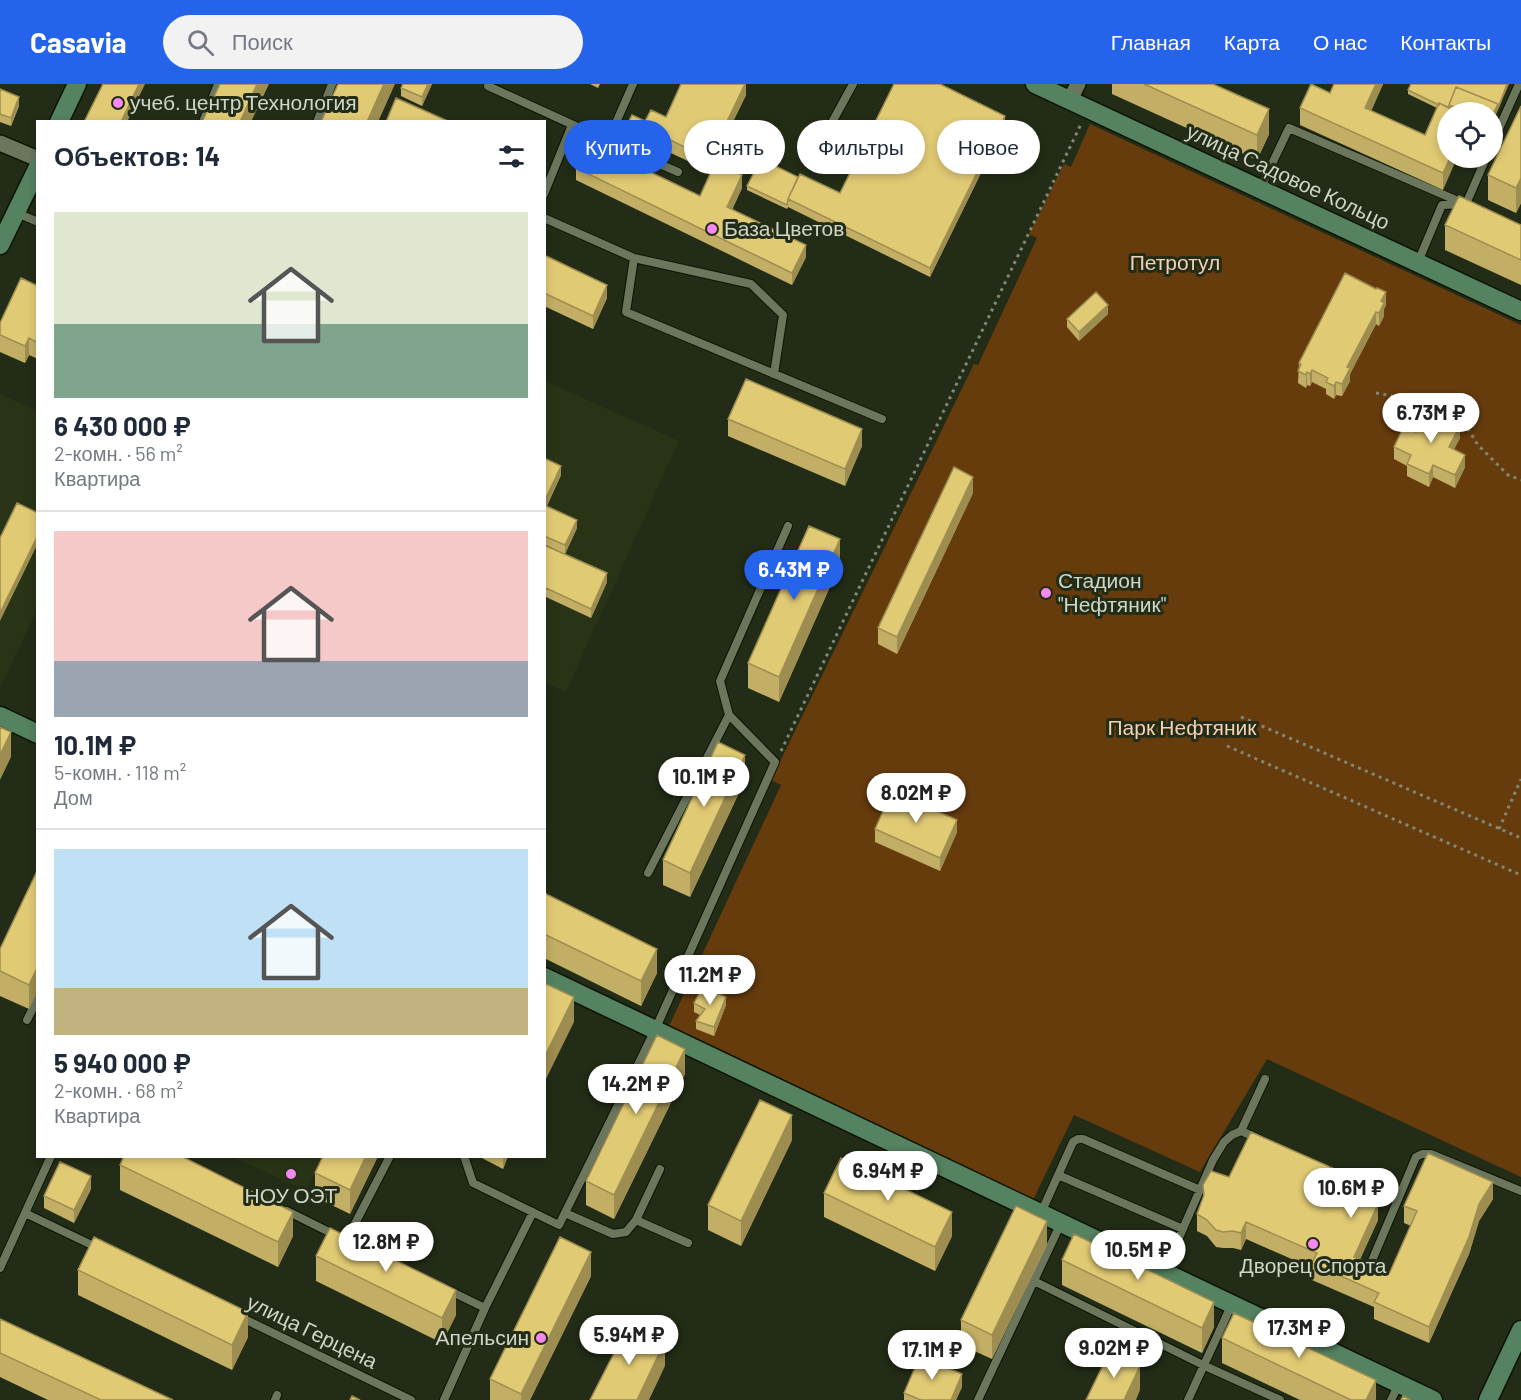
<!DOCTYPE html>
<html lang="ru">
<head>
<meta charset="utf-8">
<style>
	:root { --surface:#fff; --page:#f2f2f3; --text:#1f2937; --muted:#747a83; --line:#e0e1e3; --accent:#2563eb }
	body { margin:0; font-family:Barlow,sans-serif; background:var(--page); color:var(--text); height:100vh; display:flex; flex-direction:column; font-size:22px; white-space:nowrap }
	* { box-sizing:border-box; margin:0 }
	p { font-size:20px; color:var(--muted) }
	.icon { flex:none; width:33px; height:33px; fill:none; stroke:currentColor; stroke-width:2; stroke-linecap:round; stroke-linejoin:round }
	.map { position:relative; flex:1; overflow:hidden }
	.sheet { position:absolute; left:36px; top:36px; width:510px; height:1038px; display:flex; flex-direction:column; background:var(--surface); border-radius:0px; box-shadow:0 3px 9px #0003 }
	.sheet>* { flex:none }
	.top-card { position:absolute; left:564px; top:36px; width:570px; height:54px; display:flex; gap:12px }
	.buttons { position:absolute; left:1437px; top:18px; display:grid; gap:12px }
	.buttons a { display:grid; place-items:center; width:66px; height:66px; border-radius:50%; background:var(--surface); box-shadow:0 3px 9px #0003; font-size:30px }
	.price { position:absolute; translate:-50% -51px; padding:0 14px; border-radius:21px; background:#fff; color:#222; font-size:20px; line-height:39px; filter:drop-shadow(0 2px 3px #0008) }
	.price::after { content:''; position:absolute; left:50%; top:36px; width:18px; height:14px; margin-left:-9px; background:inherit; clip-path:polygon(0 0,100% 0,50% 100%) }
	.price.current { background:var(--accent); color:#fff }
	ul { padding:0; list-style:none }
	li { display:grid; align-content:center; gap:12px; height:318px; padding:0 18px }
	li+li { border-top:2px solid var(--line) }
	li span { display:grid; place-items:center; height:186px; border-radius:0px; color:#555 }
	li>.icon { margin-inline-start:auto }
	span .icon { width:108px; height:108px; fill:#fffc; stroke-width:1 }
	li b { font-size:26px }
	h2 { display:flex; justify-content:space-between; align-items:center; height:72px; padding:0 18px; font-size:26px }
	.tag { padding:0 21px; border-radius:27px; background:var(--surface); box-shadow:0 3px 9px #0003; font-size:21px; line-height:54px }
	.tag.current { background:var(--accent); color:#fff }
	header { display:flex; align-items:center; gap:36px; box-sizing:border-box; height:84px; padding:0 30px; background:var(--accent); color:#fff }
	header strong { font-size:28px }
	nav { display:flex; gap:33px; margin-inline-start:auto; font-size:21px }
	.search { width:420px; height:54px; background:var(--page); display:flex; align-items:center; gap:15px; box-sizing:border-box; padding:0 21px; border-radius:33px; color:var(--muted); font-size:22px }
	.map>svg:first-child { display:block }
	.built { fill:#293417 }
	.green { fill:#663c0d }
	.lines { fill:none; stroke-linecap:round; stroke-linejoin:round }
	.lane-casing { stroke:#0c1402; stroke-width:10 }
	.street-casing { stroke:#0c1402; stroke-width:18 }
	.secondary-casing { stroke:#0c1402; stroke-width:21 }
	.path { stroke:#808876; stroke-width:3; stroke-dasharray:3 4.5; stroke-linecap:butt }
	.lane { stroke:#6b765d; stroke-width:8 }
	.street { stroke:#6b765d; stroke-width:15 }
	.secondary { stroke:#558260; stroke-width:18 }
	.wall { fill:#c2ae64 }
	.shaded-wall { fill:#9e8d51 }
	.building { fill:#e1ca74; stroke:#9e8d51; stroke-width:1.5 }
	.poi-dot { fill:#f489f0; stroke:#232c16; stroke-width:2 }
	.labels { text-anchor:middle; stroke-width:6; stroke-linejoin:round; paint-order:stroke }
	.poi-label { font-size:21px; fill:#cfd5c7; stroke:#232c16; text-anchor:start }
	.street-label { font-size:21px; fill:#cfd5c7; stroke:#232c16 }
	.park-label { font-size:21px; fill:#f3d1b2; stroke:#232c16 }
</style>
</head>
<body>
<header>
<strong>Casavia</strong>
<div class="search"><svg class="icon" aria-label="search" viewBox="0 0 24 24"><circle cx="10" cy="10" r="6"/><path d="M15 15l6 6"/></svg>Поиск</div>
<nav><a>Главная</a><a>Карта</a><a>О нас</a><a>Контакты</a></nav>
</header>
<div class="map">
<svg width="1521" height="1316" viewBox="0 0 1521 1316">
	<rect width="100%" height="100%" fill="#232c16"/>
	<!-- built -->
	<path class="built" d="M545,297L679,357L566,608L545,598Z
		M0,310L38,327L37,526L0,604Z
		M233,1073H321L306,1107Z"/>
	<!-- green -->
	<path class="green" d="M1090,40L1521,241V1093L1267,975L1200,1088L1074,1031L1033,1116L669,942L781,701L771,696L974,280L978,281L1037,154L1029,150L1064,80L1071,83Z"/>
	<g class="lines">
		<defs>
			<path id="lane" d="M488,2L630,67
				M203,38L218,0
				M317,38L332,0
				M608,57L633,0
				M1492,60L1519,0
				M641,72L678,88
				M812,75L853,0
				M1260,105L1289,44L1465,120
				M544,110L572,41
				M17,129L38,138
				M544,134L634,174L751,200L783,231L774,290
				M634,174L626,228L882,335
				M1418,178L1442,121L1466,120L1486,74
				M648,789L729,631
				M27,936L38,914
				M1241,1047L1265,995
				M464,1072L473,1099L559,1141L655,946L775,678L729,631L720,597L788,442
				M1058,1091L1183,1145
				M1347,1094L1397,1116
				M287,1127L335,1151
				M25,1129L100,1165
				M565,1129L613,1150L626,1148L636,1136L660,1085
				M1041,1129L1073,1058L1078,1055H1083L1200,1106
				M636,1136L688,1159
				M346,1157L390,1072
				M0,1184L51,1072
				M1368,1186L1416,1073L1422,1070H1431L1521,1107
				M1164,1188L1213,1076L1224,1058L1232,1051L1241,1047L1259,1055
				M1034,1197L1205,1282L1280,1316
				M448,1206L485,1224
				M240,1233L411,1316
				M275,1316L277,1311
				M444,1316L485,1224L533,1128
				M978,1316L1061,1139
				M1188,1316L1231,1222
				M1391,1316L1399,1300"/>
			<path id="street" d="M1070,16L1078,0
				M0,59L38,75"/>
			<path id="secondary" d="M1035,0L1521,227
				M59,38L77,0
				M0,161L38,83
				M0,632L38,650
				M544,893L1433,1316
				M1488,1316L1521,1246"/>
		</defs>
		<!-- lane casing -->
		<use href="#lane" class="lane-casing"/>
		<!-- street casing -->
		<use href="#street" class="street-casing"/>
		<!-- secondary casing -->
		<use href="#secondary" class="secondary-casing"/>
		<!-- path -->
		<path class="path" d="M1376,309L1454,323L1478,361L1508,391L1521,396
			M1241,633L1521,754
			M1227,662L1521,791
			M781,667L1081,40
			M1499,745L1521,695"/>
		<!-- lane -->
		<use href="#lane" class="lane"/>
		<!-- street -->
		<use href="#street" class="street"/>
		<!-- secondary -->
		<use href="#secondary" class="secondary"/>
	</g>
	<!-- wall -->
	<path class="wall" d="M403,0H432L422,22L401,12V4Z
		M590,0H600L598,4Z
		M746,0V11L709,87L656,62L649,77L622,64V51L645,37L666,33Z
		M1112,0H1213L1269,50L1257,76L1112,10Z
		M1334,0H1383L1371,27L1425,51L1437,24L1408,10V6L1492,28H1448L1443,106L1300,41V24L1330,9Z
		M0,5L19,22L11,42L0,38Z
		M1521,22V119L1516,129L1488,116V91Z
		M1005,40L930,193L788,123L787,125L747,106V102L798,93L840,109Z
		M576,84L700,112L742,104L732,126L806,173L792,201L576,96Z
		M1445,141H1521V201L1445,166Z
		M544,171L607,214L593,245L544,222Z
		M38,202V275L29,271L25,279L0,268V239Z
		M1386,221L1384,225V232L1379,242L1376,240L1350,290V297L1342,312L1336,311L1334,315L1326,310V305L1312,298L1310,302L1307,301L1306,304L1298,299L1299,279Z
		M1108,230L1079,257L1067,243V235Z
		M728,335L862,362L845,402L728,352Z
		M1416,348L1460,354L1454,365L1465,383L1455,404L1433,393L1429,403L1407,392V382L1394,375V363Z
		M544,374L561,391L547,422L577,444L565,470L544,460Z
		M973,409L897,570L878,560V544Z
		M544,461L607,498L591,534L546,513L544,516Z
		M840,480L779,618L748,604V579Z
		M745,696L690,813L663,801V776Z
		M875,745L957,748L940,787L875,758Z
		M38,785L29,925L0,912V865Z
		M544,809L657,889L641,922L544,874Z
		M694,919L726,921L714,952L696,945V937L700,931L694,928Z
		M685,990L614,1135L586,1121V1097Z
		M792,1056L741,1162L708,1146V1121Z
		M378,1072L350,1130L315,1113V1089Z
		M478,1072H508L503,1085Z
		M120,1081L293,1152L278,1183L120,1106Z
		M1229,1093L1355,1099L1373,1118L1378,1136L1360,1175L1390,1188L1411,1142L1404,1139V1122L1493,1115L1479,1137L1469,1170L1429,1259L1374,1235V1223L1312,1196V1184L1246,1155L1241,1166L1233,1164H1223L1216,1163L1207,1152L1197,1147V1130L1203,1114V1101Z
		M91,1105L74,1139L44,1124V1112Z
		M824,1109L952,1152L935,1187L824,1133Z
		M1047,1161L992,1275L961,1261V1236Z
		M316,1172L456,1231L442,1259L316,1197Z
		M1062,1176L1214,1243L1202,1269L1062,1201Z
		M78,1186L248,1253L232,1286L78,1211Z
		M591,1192L530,1316H490V1295Z
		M0,1235L173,1316H48L0,1293Z
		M1222,1254L1376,1316H1300L1222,1279Z
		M962,1303L956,1316H904V1309Z"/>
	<!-- shaded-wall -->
	<path class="shaded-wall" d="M139,0H145L127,38H121Z
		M257,0H269L251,38H240Z
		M384,0H395L378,38H367Z
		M428,0H432L422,22V13Z
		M745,0H746V11L709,87V75Z
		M1376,0H1383L1365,41V24Z
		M1507,0H1509L1492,40V32Z
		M19,13V22L11,42V34Z
		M1269,25V50L1257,76V51Z
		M1005,32V40L930,193V184Z
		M656,49V62L649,77V65Z
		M1450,74H1457L1443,106V89Z
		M742,91V104L727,136V123Z
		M1521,94V119L1516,129V104Z
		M806,161V173L792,201V189Z
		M607,201V214L593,245V232Z
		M1386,208V221L1384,225V232L1379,242V229L1381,217Z
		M1108,221V230L1079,257V248Z
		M1376,228V240L1350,290V297L1342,312V300L1347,283Z
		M29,254V271L25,279V262Z
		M1312,286V298L1310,302V290Z
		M1307,288V301L1306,304V291Z
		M1336,298V311L1334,315V302Z
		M1460,341V354L1449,375V363Z
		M862,345V362L845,402V385Z
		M1465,371V383L1455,404V391Z
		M1433,381V393L1429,403V390Z
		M561,382V391L544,427V418Z
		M973,393V409L897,570V553Z
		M577,436V444L565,470V461Z
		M38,451V459L0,537V529Z
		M840,455V480L779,618V593Z
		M607,489V498L591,534V525Z
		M11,648V673L0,696V671Z
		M745,671V696L690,813V789Z
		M957,736V748L940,787V774Z
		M657,865V889L641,922V897Z
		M38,882V907L29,925V901Z
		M574,913V938L544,999V974Z
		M726,913V921L714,952V943Z
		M685,965V990L614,1135V1111Z
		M792,1031V1056L741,1162V1137Z
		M366,1072H378L350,1130V1106Z
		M503,1072H508L503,1085Z
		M91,1092V1105L74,1139V1126Z
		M1493,1098V1115L1479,1137L1469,1170L1429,1259V1243L1479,1120Z
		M1373,1107V1124L1369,1116Z
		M1378,1120V1136L1354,1189V1173Z
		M293,1128V1152L278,1183V1158Z
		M952,1128V1152L935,1187V1163Z
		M1047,1137V1161L992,1275V1251Z
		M1246,1138V1155L1241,1166V1149Z
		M591,1168V1192L530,1316H521V1310Z
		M456,1206V1231L442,1259V1234Z
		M1214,1218V1243L1202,1269V1244Z
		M248,1228V1253L232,1286V1261Z
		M665,1257V1282L649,1316H637Z
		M1140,1282V1306L1136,1316H1124Z
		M962,1290V1303L956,1316H951Z
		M1376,1296V1316H1366Z"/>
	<!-- building -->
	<path class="building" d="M103,0H139L121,38H84Z
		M220,0H257L240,38H202Z
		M338,0H384L367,38H321Z
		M403,0H428L422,13L401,4Z
		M681,0H745L709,75L656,49L649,65L622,51L632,31L645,37L651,26L666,33Z
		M894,0H940L1005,32L930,184L788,115L800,90L840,109Z
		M1144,0H1213L1269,25L1257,51Z
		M1311,0L1330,9L1334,0H1376L1365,24L1425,51L1439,19L1459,28H1448V74H1450L1443,89L1300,24Z
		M1411,0H1507L1498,24V20L1456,3L1449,21V24L1439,19V21L1408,6Z
		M1456,3L1498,20L1492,32V28H1466L1449,21Z
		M0,5L19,13L11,34L0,30Z
		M396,14L450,38H386Z
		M1521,22V94L1516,104L1488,91Z
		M588,58L700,112L715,79L742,91L727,123L806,161L792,189L576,84Z
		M761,75L798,93L788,115L787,121L747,102Z
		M1459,112L1521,141V176L1445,141Z
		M544,171L607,201L593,232L544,209Z
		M1345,189L1376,205L1377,204L1386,208L1381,217L1384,219L1379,229L1376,228L1347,283L1350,284L1342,300L1336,298L1334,302L1326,298L1328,294L1312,286L1310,290L1307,288L1306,291L1298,287L1301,280L1299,279Z
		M21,194L38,202V259L29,254L25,262L0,251V239Z
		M1096,208L1108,221L1079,248L1067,235Z
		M746,295L862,345L845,385L728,335Z
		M1427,325L1460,341L1449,363L1465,371L1455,391L1433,381L1429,390L1407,380L1411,371L1394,363L1404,342L1416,348Z
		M544,374L561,382L544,418Z
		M954,383L973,393L897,553L878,544Z
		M17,419L38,429V451L0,529V454Z
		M544,421L577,436L565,461L544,452Z
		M809,442L840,455L779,593L748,579Z
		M544,461L607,489L591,525L546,504L544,507Z
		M0,643L11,648L0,671Z
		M718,658L745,671L690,789L663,776Z
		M892,707L957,736L940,774L875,745Z
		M38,785V882L29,901L0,887V865Z
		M544,809L657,865L641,897L544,850Z
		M544,899L574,913L544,974Z
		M703,902L726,913L714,943L696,937L705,925L694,919Z
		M657,951L685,965L614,1111L586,1097Z
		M760,1016L792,1031L741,1137L708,1121Z
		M1251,1048L1355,1094L1353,1098L1373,1107L1369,1116L1378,1120L1354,1173L1390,1188L1417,1127L1404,1122L1428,1069L1493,1098L1479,1120L1469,1153L1429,1243L1374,1218L1379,1209L1312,1179L1317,1169L1246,1138L1241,1149L1233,1147L1223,1148L1216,1146L1207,1136L1197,1130L1204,1111L1203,1101L1211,1087L1229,1093Z
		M124,1072H181L293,1128L278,1158L120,1081Z
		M323,1072H366L350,1106L315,1089Z
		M841,1074L952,1128L935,1163L824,1109Z
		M60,1078L91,1092L74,1126L44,1112Z
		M1016,1122L1047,1137L992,1251L961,1236Z
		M330,1144L456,1206L442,1234L316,1172Z
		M1074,1150L1214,1218L1202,1244L1062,1176Z
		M94,1153L248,1228L232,1261L78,1186Z
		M560,1153L591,1168L521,1310L490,1295Z
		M1234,1229L1376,1296L1366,1316H1351L1222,1254Z
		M0,1235L173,1316H101L0,1269Z
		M629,1240L665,1257L637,1316H590Z
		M1110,1267L1140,1282L1124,1316H1086Z
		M920,1272L962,1290L951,1316H921L904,1309Z
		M352,1312L360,1316H350Z
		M1403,1312L1411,1316H1401Z"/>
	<!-- markers -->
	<g class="poi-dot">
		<circle cx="118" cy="19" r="6"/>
		<circle cx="712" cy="145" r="6"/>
		<circle cx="1046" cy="509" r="6"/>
		<circle cx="291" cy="1090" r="6"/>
		<circle cx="1313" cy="1160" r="6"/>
		<circle cx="541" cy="1254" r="6"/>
	</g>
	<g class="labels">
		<!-- poi labels -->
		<g class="poi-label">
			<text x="130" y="26">учеб. центр Технология</text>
			<text x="724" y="152">База Цветов</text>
			<text x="1058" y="504">Стадион<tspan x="1058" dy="24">"Нефтяник"</tspan></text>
			<text x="291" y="1119" text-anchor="middle">НОУ ОЭТ</text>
			<text x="1313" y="1189" text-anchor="middle">Дворец Спорта</text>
			<text x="529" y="1261" text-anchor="end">Апельсин</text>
		</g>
		<!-- street labels -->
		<g class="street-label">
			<text transform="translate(1288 93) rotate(25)" y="7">улица Садовое Кольцо</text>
			<text transform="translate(312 1248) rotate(26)" y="7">улица Герцена</text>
		</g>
		<!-- park labels -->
		<g class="park-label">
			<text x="1175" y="186">Петротул</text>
			<text x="1182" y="651">Парк Нефтяник</text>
		</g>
	</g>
</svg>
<div class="buttons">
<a><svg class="icon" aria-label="locate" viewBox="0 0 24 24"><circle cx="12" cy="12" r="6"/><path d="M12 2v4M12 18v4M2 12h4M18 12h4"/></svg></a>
</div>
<b class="price" style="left:1431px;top:360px">6.73M ₽</b>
<b class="price current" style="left:794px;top:517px">6.43M ₽</b>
<b class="price" style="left:704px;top:724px">10.1M ₽</b>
<b class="price" style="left:916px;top:740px">8.02M ₽</b>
<b class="price" style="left:710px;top:922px">11.2M ₽</b>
<b class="price" style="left:636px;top:1031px">14.2M ₽</b>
<b class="price" style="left:888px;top:1118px">6.94M ₽</b>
<b class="price" style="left:1351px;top:1135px">10.6M ₽</b>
<b class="price" style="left:386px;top:1189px">12.8M ₽</b>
<b class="price" style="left:1138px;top:1197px">10.5M ₽</b>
<b class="price" style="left:1299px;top:1275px">17.3M ₽</b>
<b class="price" style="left:629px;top:1282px">5.94M ₽</b>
<b class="price" style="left:1114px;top:1295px">9.02M ₽</b>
<b class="price" style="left:932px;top:1297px">17.1M ₽</b>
<div class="top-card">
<a class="tag current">Купить</a>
<a class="tag">Снять</a>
<a class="tag">Фильтры</a>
<a class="tag">Новое</a>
</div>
<section class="sheet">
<h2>Объектов: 14<svg class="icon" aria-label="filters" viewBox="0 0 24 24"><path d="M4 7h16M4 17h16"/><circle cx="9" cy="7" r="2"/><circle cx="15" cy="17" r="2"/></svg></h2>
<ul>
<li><span style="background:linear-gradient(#dfe7d0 60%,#7fa58c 0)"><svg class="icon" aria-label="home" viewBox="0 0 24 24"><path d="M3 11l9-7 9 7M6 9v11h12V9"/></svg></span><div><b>6 430 000 ₽</b><p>2-комн. · 56 m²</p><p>Квартира</p></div></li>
<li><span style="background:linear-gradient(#f6c9c9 70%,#9aa5b1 0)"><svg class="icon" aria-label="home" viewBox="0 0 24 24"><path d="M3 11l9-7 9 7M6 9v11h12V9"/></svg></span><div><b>10.1M ₽</b><p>5-комн. · 118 m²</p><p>Дом</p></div></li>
<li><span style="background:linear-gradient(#bfe0f5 75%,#c2b280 0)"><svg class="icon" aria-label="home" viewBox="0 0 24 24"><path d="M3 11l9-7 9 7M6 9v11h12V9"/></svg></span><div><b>5 940 000 ₽</b><p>2-комн. · 68 m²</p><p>Квартира</p></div></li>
</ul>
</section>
</div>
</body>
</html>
